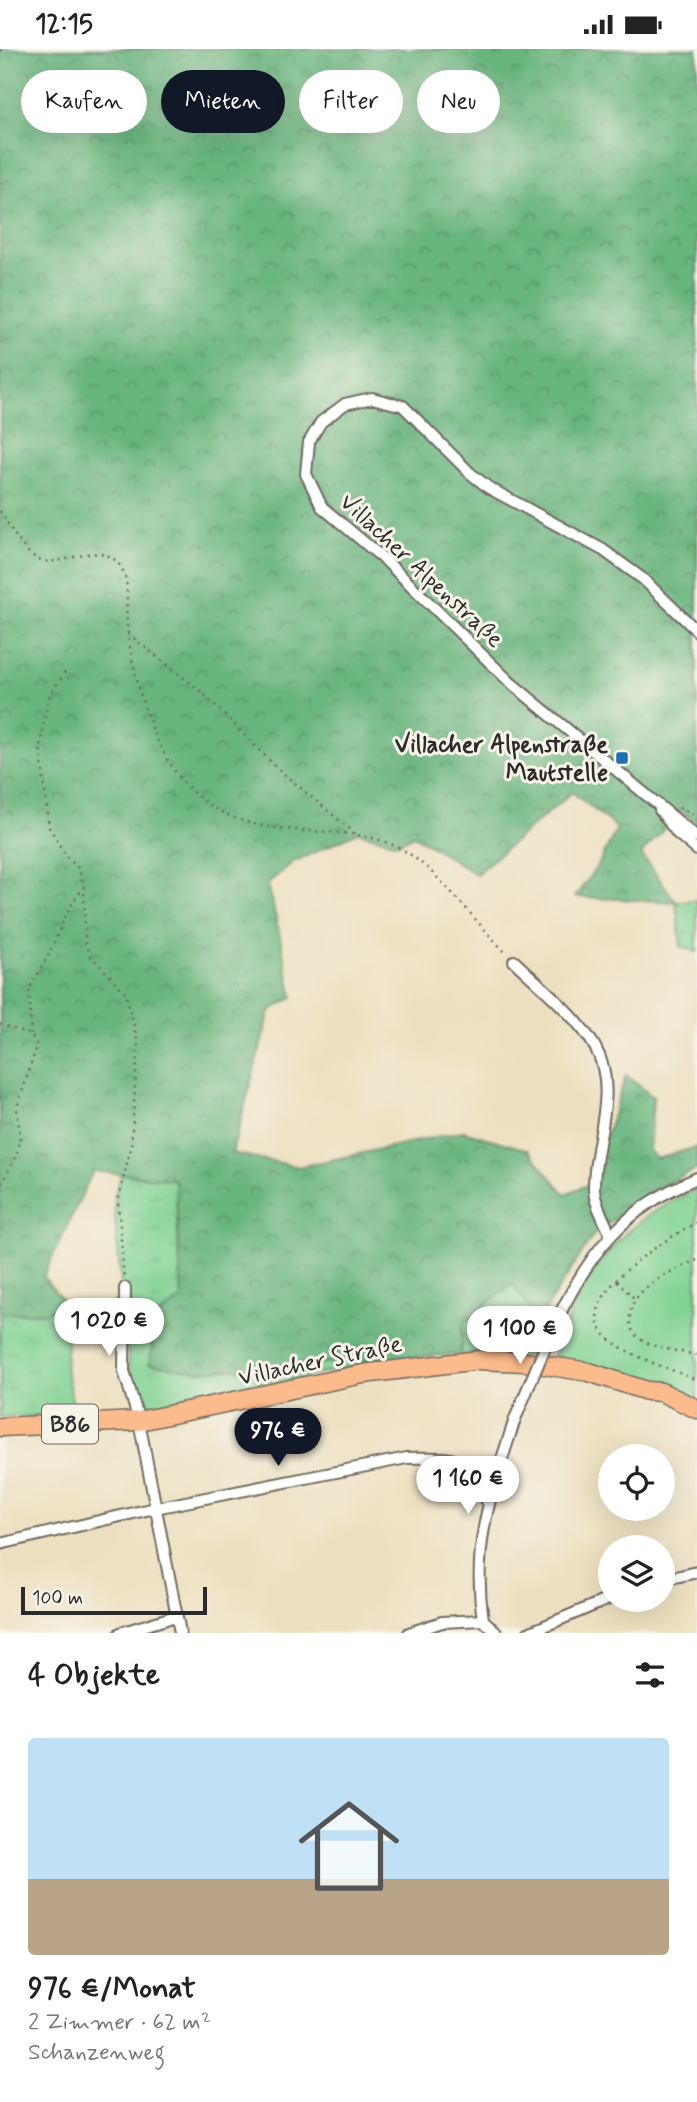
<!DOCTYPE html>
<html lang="de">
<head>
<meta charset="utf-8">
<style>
	:root { --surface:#fff; --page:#f2f2f2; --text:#222; --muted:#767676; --accent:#111827 }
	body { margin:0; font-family:Mynerve,sans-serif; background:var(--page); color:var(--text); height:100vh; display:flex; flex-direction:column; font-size:26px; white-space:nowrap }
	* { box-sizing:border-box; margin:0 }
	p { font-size:23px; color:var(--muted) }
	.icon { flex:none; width:38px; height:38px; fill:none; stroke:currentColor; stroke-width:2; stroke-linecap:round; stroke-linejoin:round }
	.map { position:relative; height:1584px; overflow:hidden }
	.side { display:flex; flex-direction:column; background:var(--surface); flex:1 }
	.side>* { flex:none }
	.top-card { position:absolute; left:21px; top:21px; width:656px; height:63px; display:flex; gap:14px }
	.controls { position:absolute; left:598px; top:1395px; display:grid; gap:14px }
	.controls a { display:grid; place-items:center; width:77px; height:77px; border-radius:50%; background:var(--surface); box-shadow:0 7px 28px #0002; font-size:35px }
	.scale { position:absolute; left:21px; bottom:18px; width:186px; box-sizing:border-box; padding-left:7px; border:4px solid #2b2b2b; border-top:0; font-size:19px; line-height:24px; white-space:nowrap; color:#2b2b2b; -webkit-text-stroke:5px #f7f3e8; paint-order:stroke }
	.price { position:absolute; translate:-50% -60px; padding:0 16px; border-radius:24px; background:#fff; color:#222; font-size:23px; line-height:46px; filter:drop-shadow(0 2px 4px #0008) }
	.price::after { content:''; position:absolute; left:50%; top:42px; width:21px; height:16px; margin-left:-10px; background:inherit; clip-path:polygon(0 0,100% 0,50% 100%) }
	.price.selected { background:var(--accent); color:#fff }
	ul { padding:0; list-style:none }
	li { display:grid; align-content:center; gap:14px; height:371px; padding:0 28px }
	li span { display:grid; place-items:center; height:217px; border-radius:7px; color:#555 }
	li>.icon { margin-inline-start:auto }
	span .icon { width:126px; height:126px; fill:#fffc; stroke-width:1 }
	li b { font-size:30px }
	h2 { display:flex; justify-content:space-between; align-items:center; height:84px; padding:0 28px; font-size:30px }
	.chip { padding:0 24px; border-radius:32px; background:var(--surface); box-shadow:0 7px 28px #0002; font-size:24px; line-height:63px }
	.chip.selected { background:var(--accent); color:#fff }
	.status { display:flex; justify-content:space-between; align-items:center; height:49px; padding:0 35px; background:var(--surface); direction:ltr }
	.status svg { height:19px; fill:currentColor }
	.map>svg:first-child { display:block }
	.grass { fill:url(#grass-tufts); stroke:#567f60; stroke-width:2 }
	.forest { fill:url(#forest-crowns); stroke:#4a7054; stroke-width:2 }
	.pitch { fill:#82d394; stroke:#567f60; stroke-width:2 }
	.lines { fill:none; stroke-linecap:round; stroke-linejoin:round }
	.street-casing { stroke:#6f6a5f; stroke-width:14 }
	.primary-casing { stroke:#6f6a5f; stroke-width:21 }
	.path { stroke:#6f6a5f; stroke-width:2.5; stroke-dasharray:2 5; stroke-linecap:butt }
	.street { stroke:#fff; stroke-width:10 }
	.primary { stroke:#fbbb8c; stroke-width:18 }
	.street-bridge-casing { stroke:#6f6a5f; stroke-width:14; stroke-linecap:butt }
	.street-bridge { stroke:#fff; stroke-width:10 }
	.poi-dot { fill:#1f6fb2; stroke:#f7f3e8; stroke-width:2.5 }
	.labels { text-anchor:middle; stroke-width:6; stroke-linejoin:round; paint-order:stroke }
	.shield { fill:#f7f3e8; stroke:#686764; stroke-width:2 }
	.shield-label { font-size:23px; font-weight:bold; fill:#2b2b2b }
	.street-label { font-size:24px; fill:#2b2b2b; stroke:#f7f3e8 }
	.poi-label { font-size:24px; font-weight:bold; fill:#2b2b2b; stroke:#f7f3e8; text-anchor:end }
</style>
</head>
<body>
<div class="status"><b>12:15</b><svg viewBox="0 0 49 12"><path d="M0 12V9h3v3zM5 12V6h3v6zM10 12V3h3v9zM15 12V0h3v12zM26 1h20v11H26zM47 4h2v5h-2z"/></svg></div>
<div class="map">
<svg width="697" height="1584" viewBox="0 0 697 1584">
	<defs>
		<pattern id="grass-tufts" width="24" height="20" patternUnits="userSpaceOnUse" patternTransform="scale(1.75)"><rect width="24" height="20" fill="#82d394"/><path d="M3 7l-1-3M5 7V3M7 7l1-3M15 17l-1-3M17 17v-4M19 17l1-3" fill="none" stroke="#70b580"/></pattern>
		<pattern id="forest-crowns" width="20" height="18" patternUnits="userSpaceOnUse" patternTransform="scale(1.75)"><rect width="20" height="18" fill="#69b57e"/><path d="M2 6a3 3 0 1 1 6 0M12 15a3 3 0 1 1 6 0" fill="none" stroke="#579367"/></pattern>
	</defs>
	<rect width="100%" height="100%" fill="#f7f3e8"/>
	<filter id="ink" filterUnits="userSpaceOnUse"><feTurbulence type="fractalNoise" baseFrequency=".0143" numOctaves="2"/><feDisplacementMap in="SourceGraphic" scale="14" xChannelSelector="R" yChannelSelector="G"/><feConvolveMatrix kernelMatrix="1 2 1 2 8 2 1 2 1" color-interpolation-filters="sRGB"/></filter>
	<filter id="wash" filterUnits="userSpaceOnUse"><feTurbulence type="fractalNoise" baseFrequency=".00686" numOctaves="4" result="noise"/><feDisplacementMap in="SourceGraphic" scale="28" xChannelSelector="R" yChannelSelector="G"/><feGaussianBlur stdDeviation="1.57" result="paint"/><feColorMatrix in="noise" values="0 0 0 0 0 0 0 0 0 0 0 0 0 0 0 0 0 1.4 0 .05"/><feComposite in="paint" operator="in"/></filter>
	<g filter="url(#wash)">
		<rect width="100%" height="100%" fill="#ede0c0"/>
		<!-- grass -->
		<path class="grass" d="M697,851V903L681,897L676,853Z
			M122,1125L175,1131L182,1250L198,1322L390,1310L153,1361L142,1355L129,1320L115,1169L114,1148Z
			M512,1234L538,1272L533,1307L461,1305L463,1274Z
			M65,1254L79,1274L68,1281L65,1318L75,1365L0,1368V1264L45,1263Z"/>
		<!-- forest -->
		<path class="forest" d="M0,0H697V775L681,761L641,805L676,853L575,848L599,815L617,779L572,743L476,825L414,786L398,794L358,783L293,813L268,834L293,948L270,962L232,1104L299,1118L463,1082L528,1101L565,1145L590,1135L626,1026L653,1048L649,1101L656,1110L697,1098V1120L656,1139L594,1185L538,1272L512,1234L463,1274L461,1305L198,1322L149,1315L157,1267L182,1250L175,1131L93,1122L43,1228L65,1254L45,1264H0Z"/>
		<!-- pitch -->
		<path class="pitch" d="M697,1140V1357L602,1321L553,1307C573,1253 600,1198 649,1166C664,1156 681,1148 697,1140Z"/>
	</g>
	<g filter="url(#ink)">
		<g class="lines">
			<defs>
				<path id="street" d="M697,582L643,530L603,501L489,439L470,424L403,357L372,349L345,355L321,373L309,393L306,425L322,458L385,511L510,633L697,788
					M660,761L678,785L697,801
					M514,912C540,937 578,968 595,998C620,1042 593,1094 594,1140C594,1154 605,1172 610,1185
					M125,1239L124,1322L139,1372L180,1584
					M554,1277C588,1205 622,1160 697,1129
					M0,1495L155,1459L407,1409C462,1408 462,1405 488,1454
					M663,1531L697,1523
					M483,1571C471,1495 492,1441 515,1370
					M120,1584L176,1567
					M409,1584L442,1573L483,1571L497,1584
					M528,1584L611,1549"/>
				<path id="primary" d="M0,1378L139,1372L363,1325L479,1311L525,1313L589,1323L647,1342L661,1343L697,1360"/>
			</defs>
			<!-- street casing -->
			<use href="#street" class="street-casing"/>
			<!-- primary casing -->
			<use href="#primary" class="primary-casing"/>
			<!-- path -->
			<path class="path" d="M0,2L6,0
				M0,462C10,477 23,505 40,511C65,519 100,488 120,517C131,532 125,556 127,574C132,629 154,714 201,750C265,800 343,767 403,801C438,821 477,875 507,905
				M128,585L202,643L278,720L357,786
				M65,623L48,649L40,697L49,778L66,807L79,820L84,839L85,893L90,906L126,944L138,995L131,1098L118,1152L124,1229
				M679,758L697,767
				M0,975L31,986L37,996L17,1059L20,1088L16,1108L0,1137
				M31,986L29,940L49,905L68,861L83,839
				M697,1173C670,1188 569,1247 605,1286C624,1306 671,1320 697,1331
				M697,1211C673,1221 632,1238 630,1266C629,1276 632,1284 640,1290C655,1300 680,1302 697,1306
				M617,1232L634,1249"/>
			<!-- street -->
			<use href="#street" class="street"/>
			<!-- primary -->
			<use href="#primary" class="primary"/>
			<defs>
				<path id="street-bridge" d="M515,1370L554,1277"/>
			</defs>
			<!-- street-bridge casing -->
			<use href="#street-bridge" class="street-bridge-casing"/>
			<!-- street-bridge -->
			<use href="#street-bridge" class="street-bridge"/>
		</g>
	</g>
	<!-- markers -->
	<rect class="poi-dot" x="615" y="702" width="14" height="14" rx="3.5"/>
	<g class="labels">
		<!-- shield labels -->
		<rect class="shield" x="42" y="1355.5" width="56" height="39" rx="5"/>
		<g class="shield-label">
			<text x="70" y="1383">B86</text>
		</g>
		<!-- street labels -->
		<g class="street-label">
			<text transform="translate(422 521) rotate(43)" y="8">Villacher Alpenstraße</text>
			<text transform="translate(320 1311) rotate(-12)" y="8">Villacher Straße</text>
		</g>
		<!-- poi labels -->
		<g class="poi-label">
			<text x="608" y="703">Villacher Alpenstraße<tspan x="608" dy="28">Mautstelle</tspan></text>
		</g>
	</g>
</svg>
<div class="controls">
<a><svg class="icon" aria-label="locate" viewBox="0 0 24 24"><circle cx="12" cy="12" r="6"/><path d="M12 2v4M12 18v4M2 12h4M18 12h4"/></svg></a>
<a><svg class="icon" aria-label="layers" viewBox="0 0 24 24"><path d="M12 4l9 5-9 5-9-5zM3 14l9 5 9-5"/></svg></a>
</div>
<div class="scale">100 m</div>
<b class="price" style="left:109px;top:1309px">1 020 €</b>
<b class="price" style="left:520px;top:1317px">1 100 €</b>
<b class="price selected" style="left:278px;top:1419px">976 €</b>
<b class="price" style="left:468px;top:1467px">1 160 €</b>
<div class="top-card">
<a class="chip">Kaufen</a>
<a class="chip selected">Mieten</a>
<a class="chip">Filter</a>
<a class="chip">Neu</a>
</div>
</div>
<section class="side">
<h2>4 Objekte<svg class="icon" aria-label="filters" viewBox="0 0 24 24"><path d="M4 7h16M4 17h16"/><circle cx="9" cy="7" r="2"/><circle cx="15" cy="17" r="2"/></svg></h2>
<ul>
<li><span style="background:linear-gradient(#bfe0f5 65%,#b9a48a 0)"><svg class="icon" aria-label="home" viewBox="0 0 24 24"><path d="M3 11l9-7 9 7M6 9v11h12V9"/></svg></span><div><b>976 €/Monat</b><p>2 Zimmer · 62 m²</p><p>Schanzenweg</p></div></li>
</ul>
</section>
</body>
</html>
